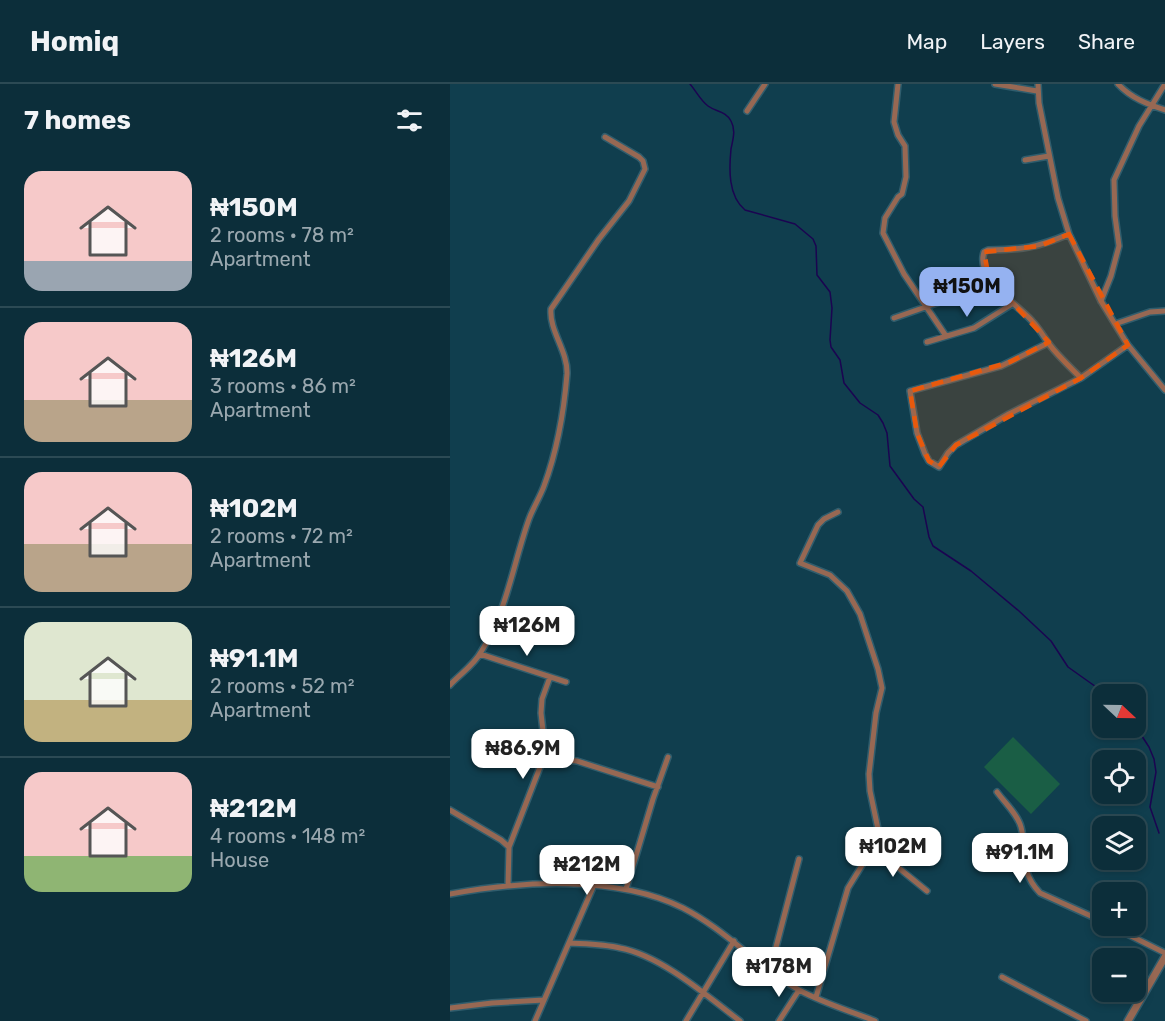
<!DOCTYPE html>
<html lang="en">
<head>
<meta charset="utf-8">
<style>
	:root { --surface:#0c2e3a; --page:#1a3a45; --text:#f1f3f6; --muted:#9aa8af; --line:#2c4a54; --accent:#95b2f1 }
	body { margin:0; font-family:Rubik,sans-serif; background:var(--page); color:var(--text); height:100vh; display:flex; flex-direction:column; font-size:22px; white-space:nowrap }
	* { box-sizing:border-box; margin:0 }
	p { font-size:20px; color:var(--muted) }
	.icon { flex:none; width:33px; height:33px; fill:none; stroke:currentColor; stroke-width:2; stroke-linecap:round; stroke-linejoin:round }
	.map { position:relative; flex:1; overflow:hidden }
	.drawer { display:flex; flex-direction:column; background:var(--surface); width:450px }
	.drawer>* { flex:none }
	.needle { width:39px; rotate:112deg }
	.tools { position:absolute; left:642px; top:600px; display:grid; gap:12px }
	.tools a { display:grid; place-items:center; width:54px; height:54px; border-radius:12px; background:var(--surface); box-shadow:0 3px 9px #0003,0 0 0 2px var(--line); font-size:30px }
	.price { position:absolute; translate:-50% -51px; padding:0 14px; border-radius:12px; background:#fff; color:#222; font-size:20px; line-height:39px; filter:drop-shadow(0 2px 3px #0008) }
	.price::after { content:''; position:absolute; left:50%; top:36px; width:18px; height:14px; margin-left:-9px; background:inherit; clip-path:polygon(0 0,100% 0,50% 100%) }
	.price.selected { background:var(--accent); color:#111 }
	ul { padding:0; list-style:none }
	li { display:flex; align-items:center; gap:18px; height:150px; padding:0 24px }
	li+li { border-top:2px solid var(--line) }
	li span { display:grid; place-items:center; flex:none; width:168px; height:120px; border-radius:18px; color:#555 }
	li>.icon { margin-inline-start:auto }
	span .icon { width:72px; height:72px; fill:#fffc; stroke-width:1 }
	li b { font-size:26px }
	h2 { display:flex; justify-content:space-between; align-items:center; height:72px; padding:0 24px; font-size:26px }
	header { display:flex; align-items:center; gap:36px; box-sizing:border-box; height:84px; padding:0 30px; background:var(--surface); border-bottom:2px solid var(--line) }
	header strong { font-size:28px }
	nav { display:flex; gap:33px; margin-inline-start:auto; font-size:21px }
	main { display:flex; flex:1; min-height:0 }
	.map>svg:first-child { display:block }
	.pitch { fill:#1a5e45 }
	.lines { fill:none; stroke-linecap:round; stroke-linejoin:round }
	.stream { stroke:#1b0451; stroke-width:1.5 }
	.minor-casing { stroke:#305d6d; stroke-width:8 }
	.tertiary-casing { stroke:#305d6d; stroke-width:10 }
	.minor { stroke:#976853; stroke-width:5 }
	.tertiary { stroke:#976853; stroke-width:7 }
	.marked { fill:#e8590c; fill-opacity:0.2; stroke:#e8590c; stroke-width:4.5; stroke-dasharray:12 8; stroke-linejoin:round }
</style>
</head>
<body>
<header>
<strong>Homiq</strong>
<nav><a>Map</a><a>Layers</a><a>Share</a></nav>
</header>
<main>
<section class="drawer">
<h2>7 homes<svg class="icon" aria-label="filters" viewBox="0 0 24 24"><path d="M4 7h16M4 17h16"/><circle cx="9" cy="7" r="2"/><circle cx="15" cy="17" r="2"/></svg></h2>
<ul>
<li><span style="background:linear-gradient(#f6c9c9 75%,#9aa5b1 0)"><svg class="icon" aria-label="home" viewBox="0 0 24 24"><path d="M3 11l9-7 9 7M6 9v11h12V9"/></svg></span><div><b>₦150M</b><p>2 rooms · 78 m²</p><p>Apartment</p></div></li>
<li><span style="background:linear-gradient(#f6c9c9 65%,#b9a48a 0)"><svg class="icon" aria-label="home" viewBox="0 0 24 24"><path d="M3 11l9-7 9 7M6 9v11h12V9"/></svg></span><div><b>₦126M</b><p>3 rooms · 86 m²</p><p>Apartment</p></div></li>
<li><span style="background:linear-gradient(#f6c9c9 60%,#b9a48a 0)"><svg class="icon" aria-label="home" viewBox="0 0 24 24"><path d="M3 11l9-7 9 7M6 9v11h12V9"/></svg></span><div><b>₦102M</b><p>2 rooms · 72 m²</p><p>Apartment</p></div></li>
<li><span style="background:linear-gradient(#dfe7d0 65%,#c2b280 0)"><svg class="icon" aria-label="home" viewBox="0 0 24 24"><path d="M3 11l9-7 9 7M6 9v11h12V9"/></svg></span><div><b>₦91.1M</b><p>2 rooms · 52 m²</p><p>Apartment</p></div></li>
<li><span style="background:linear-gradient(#f6c9c9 70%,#8fb573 0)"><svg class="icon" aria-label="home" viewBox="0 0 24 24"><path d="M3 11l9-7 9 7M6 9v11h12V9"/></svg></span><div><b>₦212M</b><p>4 rooms · 148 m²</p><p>House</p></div></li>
</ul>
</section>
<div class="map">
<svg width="715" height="937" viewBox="0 0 715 937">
	<rect width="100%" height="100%" fill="#103e4e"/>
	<!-- pitch -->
	<path class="pitch" d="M563,653L610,700L581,730L534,683Z"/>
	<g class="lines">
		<!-- stream -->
		<path class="stream" d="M240,0C246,7 251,17 258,22C266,28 276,27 281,37C286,46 283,55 281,65C279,85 278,112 295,126L345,140L363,155L366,162L367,191L380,208L382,224L380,256L381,263L390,276L394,299L410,319L428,331L433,339L437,349L440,382L464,415L473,423L479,453L483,462L521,487L569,527L601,557L618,583L656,610
			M686,643L699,663L704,675L706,688L700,723L709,749"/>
		<defs>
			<path id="minor" d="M448,0L444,38L448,51L455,62L456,93L452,110L448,113L435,134L433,149L454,190L496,252
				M545,0L587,7
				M588,0L589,19L608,114L619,150L651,217L665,240L678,261L715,306
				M668,0C681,14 697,20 715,26
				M297,27L315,0
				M575,76L599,72
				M619,150C588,163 572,166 538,166L534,168C525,195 568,221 582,237C589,244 593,252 599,260C608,272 620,283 631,294
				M651,217L661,192L669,162L665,132L664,96L689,42L715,0
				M444,234L507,212L524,208L539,194
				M665,240L700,228L715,227
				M477,258L524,244L562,220
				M598,259L551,282L460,307L467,349L475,370L479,377L489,383L498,369L506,361L559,330L631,294L678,261
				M30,570L116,598
				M0,601C10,590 24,581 31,568C57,527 63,480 79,435C83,424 90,413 94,402C107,367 114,327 117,290C118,267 99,247 101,225L149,155L179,117L195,85L193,77L189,73L155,53
				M92,674L127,677L208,703
				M547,708C555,719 568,731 571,743C578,769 568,786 590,809L652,837
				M0,726L51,756L59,763
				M423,763L477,807
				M58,802L59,763L92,678L94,656L91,629L92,615L100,593
				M176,805L203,715L218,673
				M0,810C71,797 167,791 233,824C276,846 308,883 349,906C373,919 400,927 425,937
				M661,842L715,869
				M119,859C136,860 154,860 170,864C212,872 257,912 290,937
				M318,884L325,867L349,775
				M552,893L636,937
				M366,913L398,804L427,757L428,745L420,707L419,690L426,629L432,604L428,585L410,530L397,507L380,491L350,479L368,441L374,435L388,428
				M0,924L42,919L94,916
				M85,937L144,801
				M236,937L284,857
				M329,937L349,906"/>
			<path id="tertiary" d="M678,937L715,873"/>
		</defs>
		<!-- minor casing -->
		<use href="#minor" class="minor-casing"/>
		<!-- tertiary casing -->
		<use href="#tertiary" class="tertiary-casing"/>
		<!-- minor -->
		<use href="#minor" class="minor"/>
		<!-- tertiary -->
		<use href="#tertiary" class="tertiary"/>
	</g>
	<!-- marked area -->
	<path class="marked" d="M619,150L678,261L631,294L506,361L489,383L479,377L467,349L460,307L560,278L599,258L539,194L534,168L590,162Z"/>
</svg>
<div class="tools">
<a><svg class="needle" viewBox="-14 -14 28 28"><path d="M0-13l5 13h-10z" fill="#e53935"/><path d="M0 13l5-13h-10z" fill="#9aa8af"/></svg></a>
<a><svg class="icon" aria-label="locate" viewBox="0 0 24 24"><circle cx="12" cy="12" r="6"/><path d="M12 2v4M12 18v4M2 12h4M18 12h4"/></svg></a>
<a><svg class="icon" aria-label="layers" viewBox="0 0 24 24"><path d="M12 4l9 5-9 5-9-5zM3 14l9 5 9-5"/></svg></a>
<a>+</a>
<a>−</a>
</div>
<b class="price selected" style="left:517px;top:234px">₦150M</b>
<b class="price" style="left:77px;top:573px">₦126M</b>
<b class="price" style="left:73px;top:696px">₦86.9M</b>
<b class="price" style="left:443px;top:794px">₦102M</b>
<b class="price" style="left:570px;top:800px">₦91.1M</b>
<b class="price" style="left:137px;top:812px">₦212M</b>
<b class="price" style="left:329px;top:914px">₦178M</b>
</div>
</main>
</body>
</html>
